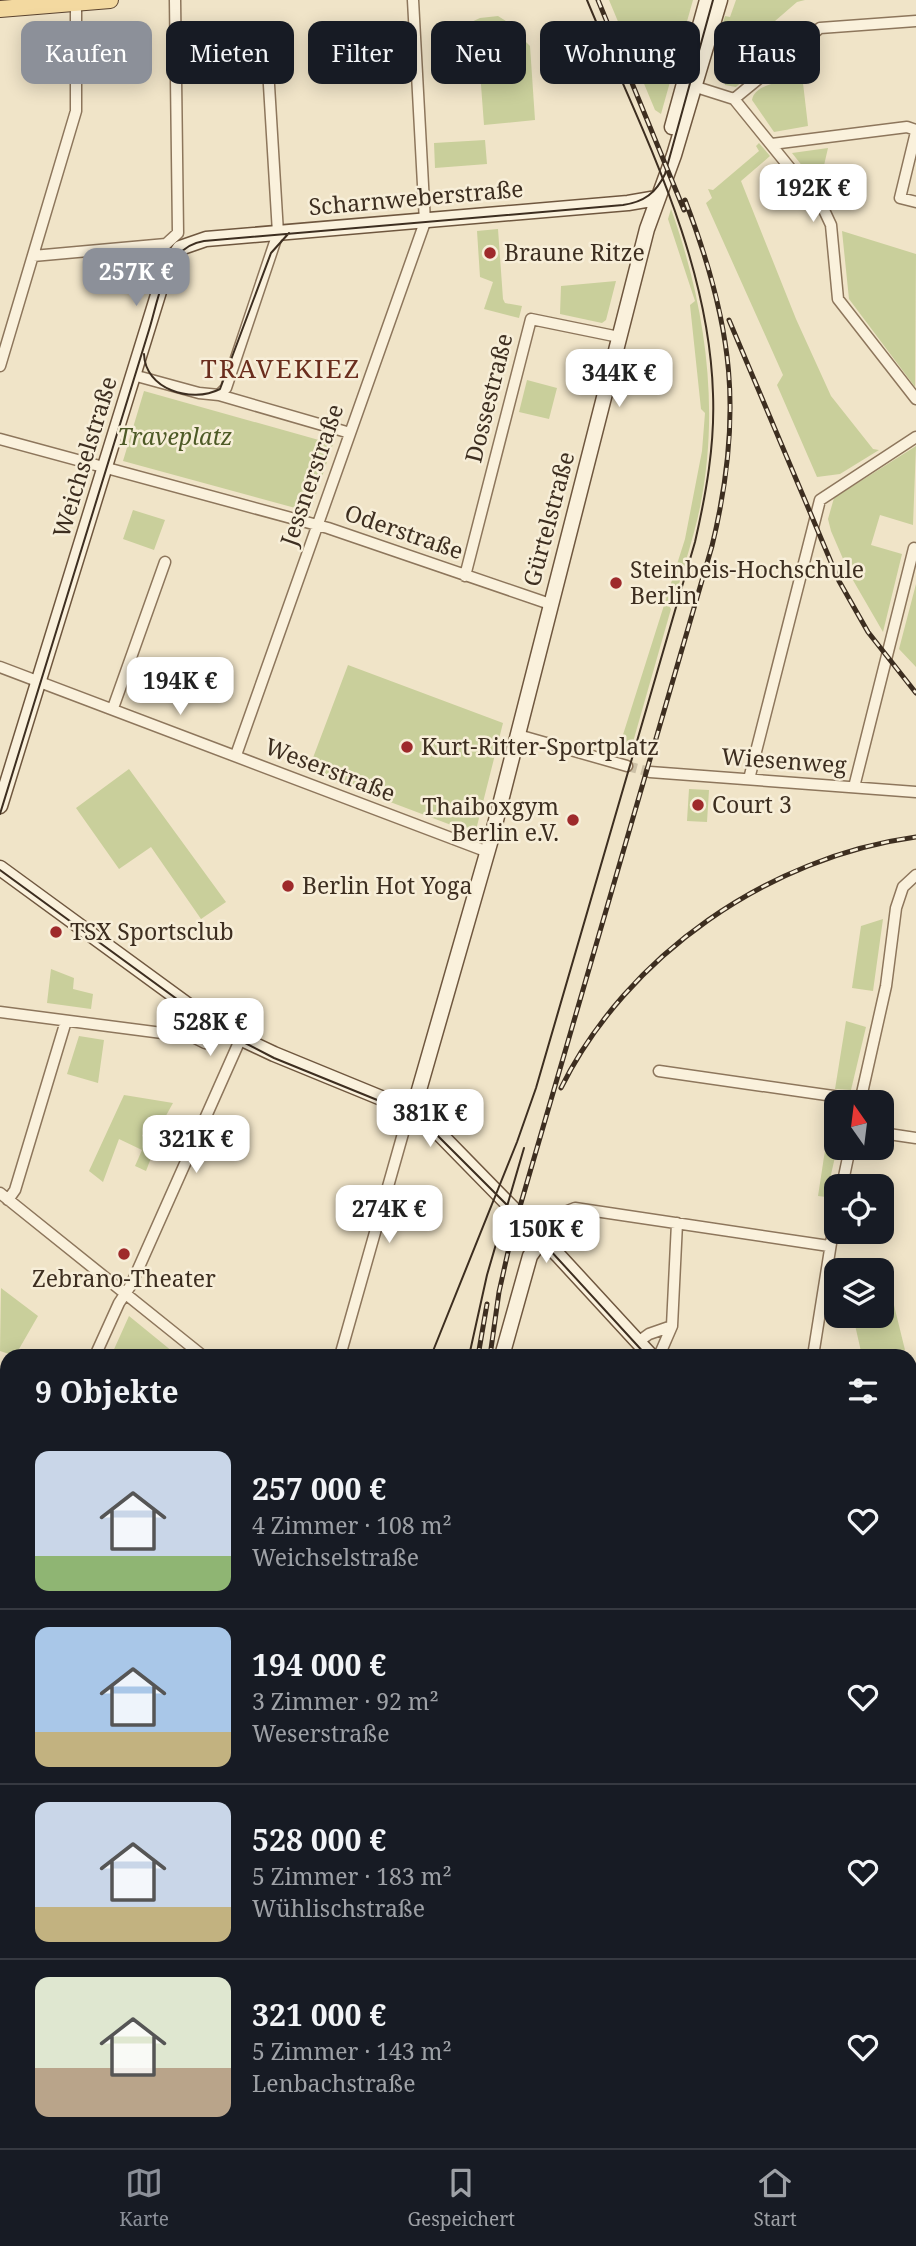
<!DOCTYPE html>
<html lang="de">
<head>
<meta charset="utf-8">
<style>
	:root { --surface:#171b24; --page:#20242c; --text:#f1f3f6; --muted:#9ea1a6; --line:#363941; --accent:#8c9099 }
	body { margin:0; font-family:"Noto Serif",serif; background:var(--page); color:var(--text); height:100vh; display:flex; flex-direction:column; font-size:26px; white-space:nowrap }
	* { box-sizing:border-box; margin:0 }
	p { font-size:23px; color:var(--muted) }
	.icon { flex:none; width:38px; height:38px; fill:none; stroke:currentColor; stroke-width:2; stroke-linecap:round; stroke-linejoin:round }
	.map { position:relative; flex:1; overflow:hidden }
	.details { position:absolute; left:0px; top:1349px; width:917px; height:800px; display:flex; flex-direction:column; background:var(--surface); border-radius:21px 21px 0 0; box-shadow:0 4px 18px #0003 }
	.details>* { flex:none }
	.top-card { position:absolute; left:21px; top:21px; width:875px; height:63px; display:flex; gap:14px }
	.needle { width:46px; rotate:346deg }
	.tools { position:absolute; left:824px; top:1090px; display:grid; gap:14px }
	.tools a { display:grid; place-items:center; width:70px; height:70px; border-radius:14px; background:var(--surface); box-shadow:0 4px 18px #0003; font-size:35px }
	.price { position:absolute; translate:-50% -60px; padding:0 16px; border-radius:14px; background:#fff; color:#222; font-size:23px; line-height:46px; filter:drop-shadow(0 2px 4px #0008) }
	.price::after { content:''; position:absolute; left:50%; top:42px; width:21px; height:16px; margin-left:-10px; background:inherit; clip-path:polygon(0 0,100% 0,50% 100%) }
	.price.active { background:var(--accent); color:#fff }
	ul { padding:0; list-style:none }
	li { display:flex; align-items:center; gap:21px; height:175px; padding:0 35px }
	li+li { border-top:2px solid var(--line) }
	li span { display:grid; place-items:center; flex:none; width:196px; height:140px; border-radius:14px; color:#555 }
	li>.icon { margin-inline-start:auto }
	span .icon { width:84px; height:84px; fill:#fffc; stroke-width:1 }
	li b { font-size:30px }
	h2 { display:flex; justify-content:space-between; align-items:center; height:84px; padding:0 35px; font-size:30px }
	.pill { padding:0 24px; border-radius:14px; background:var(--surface); box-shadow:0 4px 18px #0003; font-size:24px; line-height:63px }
	.pill.active { background:var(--accent); color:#fff }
	.tab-bar { display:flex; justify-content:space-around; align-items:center; height:98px; border-top:2px solid var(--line); background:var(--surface); font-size:19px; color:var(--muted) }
	.tab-bar a { display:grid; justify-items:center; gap:4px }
	.tab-bar .active { color:var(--accent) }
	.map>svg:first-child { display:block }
	.green { fill:#c9cf9b }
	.water { fill:#a9c4bc; stroke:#6f938a; stroke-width:2 }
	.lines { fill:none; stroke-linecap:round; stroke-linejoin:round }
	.street-tunnel { stroke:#ccc0a6; stroke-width:10; stroke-dasharray:10 5; stroke-linecap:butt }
	.street-casing { stroke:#8d765c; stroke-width:13 }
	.secondary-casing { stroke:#6f573f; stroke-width:17 }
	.primary-casing { stroke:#5b4430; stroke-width:18 }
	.street { stroke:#faf1dc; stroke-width:10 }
	.secondary { stroke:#faf1dc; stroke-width:14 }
	.primary { stroke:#f3d9a0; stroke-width:16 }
	.tram { stroke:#3d2e20; stroke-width:2 }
	.rail-casing { stroke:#3d2e20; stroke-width:5 }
	.rail { stroke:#f7eed8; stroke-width:2.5; stroke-dasharray:8; stroke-linecap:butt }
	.poi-dot { fill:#9e2a2b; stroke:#f7eed8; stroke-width:2.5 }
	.labels { text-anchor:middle; stroke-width:5; stroke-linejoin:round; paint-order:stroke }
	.street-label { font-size:23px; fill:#3d2e20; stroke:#f7eed8 }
	.poi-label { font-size:23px; fill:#3d2e20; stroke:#f7eed8; text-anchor:start }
	.park-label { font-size:23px; font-style:italic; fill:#4d5a26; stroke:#f7eed8 }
	.quarter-label { font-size:26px; letter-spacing:2px; fill:#6b2e1e; stroke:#f7eed8 }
</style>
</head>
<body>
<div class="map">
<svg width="916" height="2148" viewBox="0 0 916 2148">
	<rect width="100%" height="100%" fill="#f0e4c8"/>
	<!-- green -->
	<path class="green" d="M609,0H693L661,114L655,110Z
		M736,0H805L797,2L731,59L747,77L736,87L725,85L718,39L725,16L730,17Z
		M498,16L509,23L511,42L525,41L530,46L535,120L484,125L478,45L467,47V24L480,18Z
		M795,78L803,83L808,126L774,132L752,100C755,84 780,83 795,78Z
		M485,140L487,164L435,168L434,143Z
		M759,143L770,156L741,181L796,319L831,396L873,449L879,450L840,474L817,477L777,385L783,375L706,203L712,198L708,189L713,190L759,151L756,146Z
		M828,148L819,187L792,153Z
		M671,209C704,301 720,402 701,502C695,534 684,565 676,595L672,596L669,606L671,609L629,756L624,755L621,741L685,539L702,451L705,413L701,409L690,305L695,301L668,219Z
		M498,229L503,299L505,303L522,306L519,318L484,309L493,282L480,277L477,231Z
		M842,231L916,254L915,387L849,299Z
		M616,281L606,320L602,323L560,314L561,286Z
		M527,380L557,388L549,419L519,412Z
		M144,391L333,444L310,512L123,461Z
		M916,446L913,525L880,515L871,545L902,554L883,632L850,575L831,531L828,519L834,498Z
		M133,510L165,520L154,550L123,539Z
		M916,584V667L899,649Z
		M348,665L503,723L475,834L308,771Z
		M129,769L226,902L201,919L151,847L119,869L76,808Z
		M689,789L709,790L707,822L687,821Z
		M883,919L873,991L852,988L861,926Z
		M51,969L74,978L73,989L93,994L91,1009L47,1003Z
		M846,1021L866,1027L851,1090L835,1089Z
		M79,1036L104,1040L98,1083L67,1074Z
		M124,1095L173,1103L158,1130L147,1126L142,1136L156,1145L146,1171L135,1166L142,1150L119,1139L103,1182L89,1171Z
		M832,1105H836L837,1148L826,1197L818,1196Z
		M1,1288L38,1316L15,1356L0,1351Z
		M882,1293H891L905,1350L862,1356L853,1316H882Z
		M129,1316L178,1356H111Z
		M0,1809H7V1927H0Z"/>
	<!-- water -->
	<path class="water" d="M910,1843L916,1845V2148H596L589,2143L910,2142Z"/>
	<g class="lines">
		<!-- street-tunnel -->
		<path class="street-tunnel" d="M627,766L650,772"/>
		<defs>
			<path id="street" d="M693,86L734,99L824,210L831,225L838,299L916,399
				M734,99L820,28L916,21
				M916,132L900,198L916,202
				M772,144L907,127L916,130
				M33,256L166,244L178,233L175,0
				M0,366L76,111V3
				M133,375L199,393L219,395L350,433
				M219,395L226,388L278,233L266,36
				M0,439L328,528L550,604
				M465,576L531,319L619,337
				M0,667L488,852
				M113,708L165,562
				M518,735L627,766
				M236,755L425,222L413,0
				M650,772L916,792
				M749,779L820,500L916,437
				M854,787L914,548
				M0,1012L193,1037L205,1043L219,1028
				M659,1071L861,1100
				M860,1102L886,986L896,908L903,887L916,875
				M882,1133L916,1138
				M842,1186L850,1148
				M0,1193L203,1356
				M8,1200L15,1190L66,1021
				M542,1239L565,1212L575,1208L829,1246
				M638,1342L649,1334L672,1326
				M95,1356L119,1303L131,1285L240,1040
				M340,1356L404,1130L413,1111
				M659,1356L672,1326L677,1223
				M813,1356L836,1212
				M0,1382L7,1386
				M910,1738H916
				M0,2047H7
				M47,2148L48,2142"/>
			<path id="secondary" d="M672,127L707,0
				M0,806L166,269L180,248L206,239L628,203L657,198
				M0,868L219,1028L274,1054L413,1111L424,1118L558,1255L651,1356
				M413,1111L492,836L647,229L674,155L720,0
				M502,1356L530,1256L542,1239
				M910,1482L916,1483
				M910,1494H916
				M910,1660L916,1659
				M910,1672H916
				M480,2142V2148
				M270,2148V2142"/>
			<path id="primary" d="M0,9L110,0"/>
		</defs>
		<!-- street casing -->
		<use href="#street" class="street-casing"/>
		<!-- secondary casing -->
		<use href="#secondary" class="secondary-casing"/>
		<!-- primary casing -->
		<use href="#primary" class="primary-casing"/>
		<!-- street -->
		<use href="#street" class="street"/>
		<!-- secondary -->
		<use href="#secondary" class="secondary"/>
		<!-- primary -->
		<use href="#primary" class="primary"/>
		<!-- tram -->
		<path class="tram" d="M144,354C145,389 191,404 220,389L271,253L289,233
			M0,814L149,330C159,299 164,247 204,241L623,205C644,202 656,193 665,174L713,0
			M0,870L218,1029L274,1058L419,1117L527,1225L647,1356
			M431,1356L517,1142L536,1088L695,542C706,494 715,445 713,394C709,255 639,126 587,0
			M469,1356L487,1275L524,1148
			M0,1479L7,1478
			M910,1486L916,1487
			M0,1512H7
			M0,1544H7
			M910,1562L916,1561
			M0,1566H7
			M910,1599L916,1600
			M436,2142V2148
			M449,2148V2142"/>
		<defs>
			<path id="rail" d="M598,0L684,210
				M729,320L839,581L868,632L916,693
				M561,1088C627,955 769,857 916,837
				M478,1356L487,1304
				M490,1356L499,1292L512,1234L712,546C744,414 733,325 685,200
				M0,1471H7
				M910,1546H916
				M0,1579L7,1580
				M910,1618L916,1619
				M910,1632H916
				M457,2142V2148"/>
		</defs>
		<!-- rail casing -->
		<use href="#rail" class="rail-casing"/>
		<!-- rail -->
		<use href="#rail" class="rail"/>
	</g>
	<!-- markers -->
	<g class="poi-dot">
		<circle cx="490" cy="253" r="7"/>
		<circle cx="616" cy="583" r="7"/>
		<circle cx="407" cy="747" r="7"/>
		<circle cx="698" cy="805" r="7"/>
		<circle cx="573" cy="820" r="7"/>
		<circle cx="288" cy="886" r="7"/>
		<circle cx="56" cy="932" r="7"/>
		<circle cx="124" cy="1254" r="7"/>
	</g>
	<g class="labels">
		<!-- street labels -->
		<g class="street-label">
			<text transform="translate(416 198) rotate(-5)" y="8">Scharnweberstraße</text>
			<text transform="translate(489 398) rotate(-76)" y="8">Dossestraße</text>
			<text transform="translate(85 457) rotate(-73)" y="8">Weichselstraße</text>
			<text transform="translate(312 475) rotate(-71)" y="8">Jessnerstraße</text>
			<text transform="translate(549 519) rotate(-75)" y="8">Gürtelstraße</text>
			<text transform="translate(404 532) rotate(19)" y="8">Oderstraße</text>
			<text transform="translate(784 761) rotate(4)" y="8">Wiesenweg</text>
			<text transform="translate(330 770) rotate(21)" y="8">Weserstraße</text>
		</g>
		<!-- poi labels -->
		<g class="poi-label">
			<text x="504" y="261">Braune Ritze</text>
			<text x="630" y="578">Steinbeis-Hochschule<tspan x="630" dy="26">Berlin</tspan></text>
			<text x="421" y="755">Kurt-Ritter-Sportplatz</text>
			<text x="712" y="813">Court 3</text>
			<text x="559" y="815" text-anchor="end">Thaiboxgym<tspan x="559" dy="26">Berlin e.V.</tspan></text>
			<text x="302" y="894">Berlin Hot Yoga</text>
			<text x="70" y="940">TSX Sportsclub</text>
			<text x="124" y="1287" text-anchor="middle">Zebrano-Theater</text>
		</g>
		<!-- park labels -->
		<g class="park-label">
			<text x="175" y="445">Traveplatz</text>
		</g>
		<!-- quarter labels -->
		<g class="quarter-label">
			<text x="281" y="378">TRAVEKIEZ</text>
		</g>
	</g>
</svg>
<div class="tools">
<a><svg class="needle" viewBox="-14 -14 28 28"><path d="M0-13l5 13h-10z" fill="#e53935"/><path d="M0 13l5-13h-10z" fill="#9ea1a6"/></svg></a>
<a><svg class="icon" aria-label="locate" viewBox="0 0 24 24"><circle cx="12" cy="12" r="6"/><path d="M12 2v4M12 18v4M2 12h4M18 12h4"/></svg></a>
<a><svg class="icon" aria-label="layers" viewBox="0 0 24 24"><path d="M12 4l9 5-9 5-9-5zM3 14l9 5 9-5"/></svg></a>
</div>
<b class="price" style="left:813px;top:224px">192K €</b>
<b class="price active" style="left:136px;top:308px">257K €</b>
<b class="price" style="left:619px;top:409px">344K €</b>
<b class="price" style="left:180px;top:717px">194K €</b>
<b class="price" style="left:210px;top:1058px">528K €</b>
<b class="price" style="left:430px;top:1149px">381K €</b>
<b class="price" style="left:196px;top:1175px">321K €</b>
<b class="price" style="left:389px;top:1245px">274K €</b>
<b class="price" style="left:546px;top:1265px">150K €</b>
<div class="top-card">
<a class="pill active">Kaufen</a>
<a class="pill">Mieten</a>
<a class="pill">Filter</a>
<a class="pill">Neu</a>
<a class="pill">Wohnung</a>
<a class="pill">Haus</a>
</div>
<section class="details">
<h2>9 Objekte<svg class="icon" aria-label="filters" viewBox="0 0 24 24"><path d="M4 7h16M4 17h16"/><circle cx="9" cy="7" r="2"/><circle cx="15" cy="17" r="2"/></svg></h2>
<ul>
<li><span style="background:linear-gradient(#c9d6e8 75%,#8fb573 0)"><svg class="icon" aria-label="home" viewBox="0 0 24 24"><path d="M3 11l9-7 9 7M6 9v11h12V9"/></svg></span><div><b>257 000 €</b><p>4 Zimmer · 108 m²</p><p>Weichselstraße</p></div><svg class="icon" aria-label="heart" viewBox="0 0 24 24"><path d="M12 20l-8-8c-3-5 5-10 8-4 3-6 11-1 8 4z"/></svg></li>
<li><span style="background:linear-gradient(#a9c7e8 75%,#c2b280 0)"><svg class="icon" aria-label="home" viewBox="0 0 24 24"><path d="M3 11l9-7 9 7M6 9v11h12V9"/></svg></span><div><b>194 000 €</b><p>3 Zimmer · 92 m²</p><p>Weserstraße</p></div><svg class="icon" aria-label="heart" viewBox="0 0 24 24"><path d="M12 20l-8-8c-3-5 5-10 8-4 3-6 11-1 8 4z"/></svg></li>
<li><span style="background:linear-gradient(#c9d6e8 75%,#c2b280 0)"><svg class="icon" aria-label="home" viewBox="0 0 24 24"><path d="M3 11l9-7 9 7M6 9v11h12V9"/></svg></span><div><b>528 000 €</b><p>5 Zimmer · 183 m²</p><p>Wühlischstraße</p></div><svg class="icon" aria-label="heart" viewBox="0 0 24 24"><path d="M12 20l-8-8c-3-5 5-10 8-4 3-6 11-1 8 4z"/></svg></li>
<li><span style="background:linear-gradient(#dfe7d0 65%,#b9a48a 0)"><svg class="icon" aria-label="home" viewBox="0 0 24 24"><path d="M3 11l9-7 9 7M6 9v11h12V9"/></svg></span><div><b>321 000 €</b><p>5 Zimmer · 143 m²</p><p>Lenbachstraße</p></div><svg class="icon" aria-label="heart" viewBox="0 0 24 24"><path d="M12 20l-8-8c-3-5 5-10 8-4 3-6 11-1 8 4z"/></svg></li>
</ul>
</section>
</div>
<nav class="tab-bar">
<a class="active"><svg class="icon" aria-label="map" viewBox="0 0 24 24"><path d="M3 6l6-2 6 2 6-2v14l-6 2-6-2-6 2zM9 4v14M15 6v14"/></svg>Karte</a>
<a><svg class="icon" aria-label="saved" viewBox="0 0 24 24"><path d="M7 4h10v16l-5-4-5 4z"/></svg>Gespeichert</a>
<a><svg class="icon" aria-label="home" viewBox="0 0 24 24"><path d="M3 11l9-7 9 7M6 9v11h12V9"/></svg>Start</a>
</nav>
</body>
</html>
